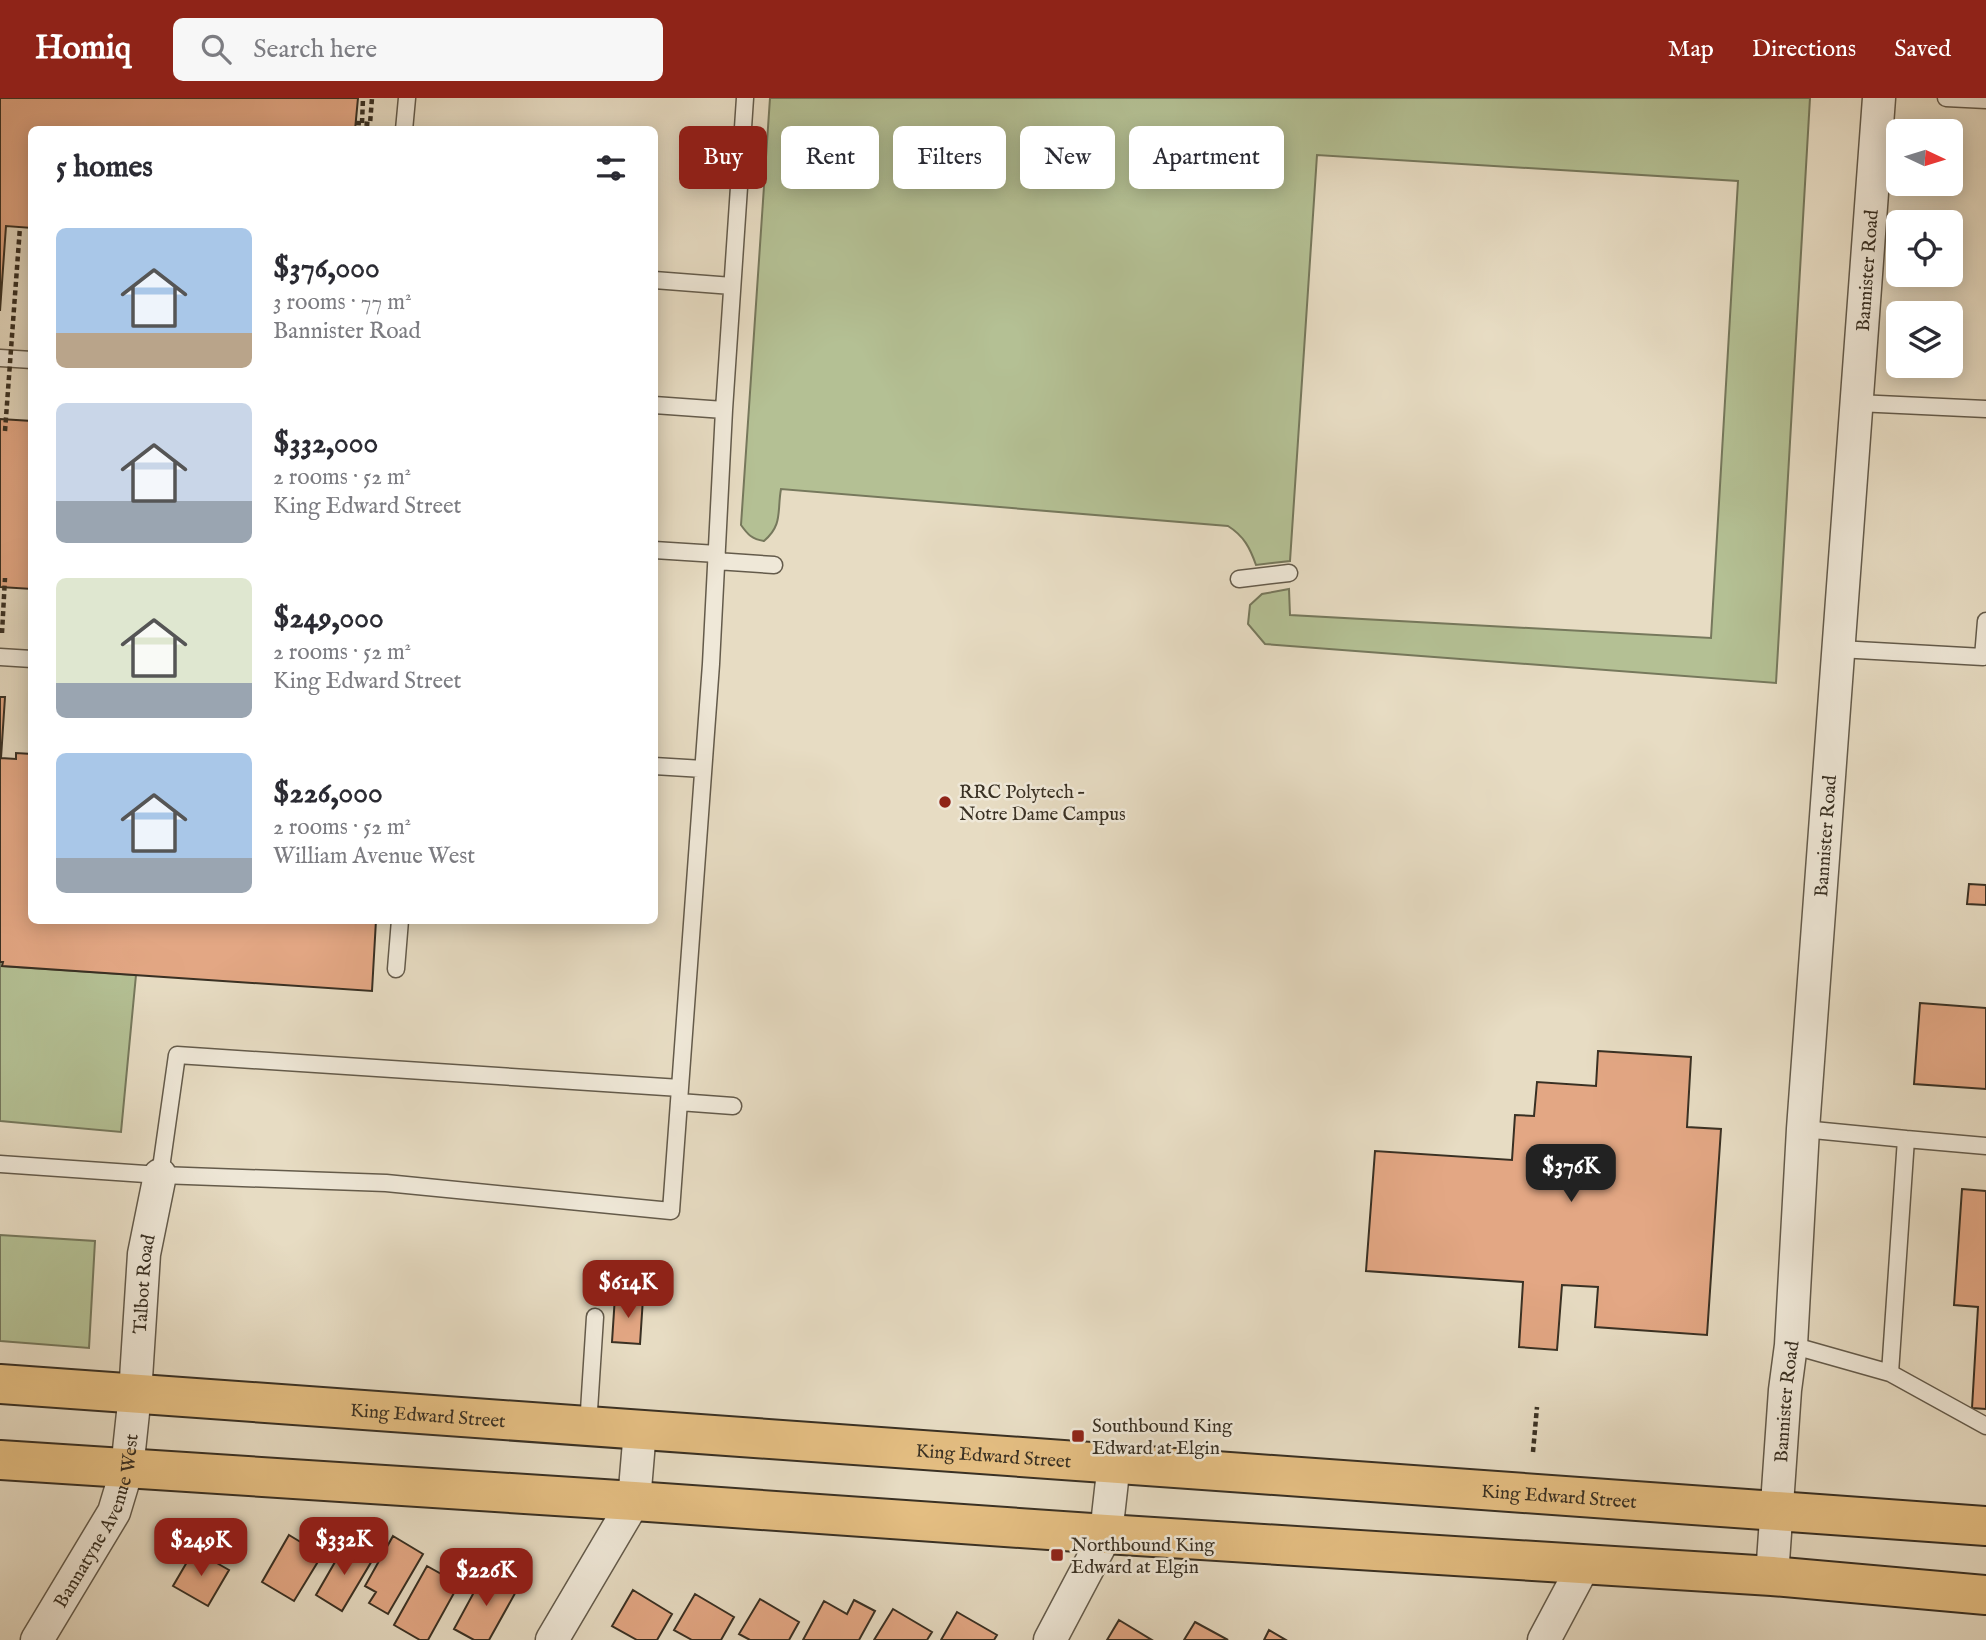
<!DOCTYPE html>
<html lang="en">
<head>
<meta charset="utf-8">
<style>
	:root { --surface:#fff; --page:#f7f7f7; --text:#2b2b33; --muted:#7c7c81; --accent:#8f2418 }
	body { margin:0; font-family:"IM FELL English",serif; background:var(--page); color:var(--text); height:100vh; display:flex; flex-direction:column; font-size:26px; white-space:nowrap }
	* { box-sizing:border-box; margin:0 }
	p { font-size:23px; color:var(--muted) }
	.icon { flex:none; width:38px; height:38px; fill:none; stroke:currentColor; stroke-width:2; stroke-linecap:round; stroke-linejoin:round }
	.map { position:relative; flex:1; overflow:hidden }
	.side { position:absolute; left:28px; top:28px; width:630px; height:798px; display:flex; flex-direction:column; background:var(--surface); border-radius:10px; box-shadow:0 4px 18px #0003 }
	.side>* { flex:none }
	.guide { position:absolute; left:679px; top:28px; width:665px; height:63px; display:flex; gap:14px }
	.needle { width:46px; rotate:94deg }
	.fabs { position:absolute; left:1886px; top:21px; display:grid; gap:14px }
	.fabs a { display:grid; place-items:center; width:77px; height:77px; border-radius:10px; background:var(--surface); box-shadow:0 4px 18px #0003; font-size:35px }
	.price { position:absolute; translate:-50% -60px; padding:0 16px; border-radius:14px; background:var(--accent); color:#fff; font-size:23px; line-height:46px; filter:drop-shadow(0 2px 4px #0008) }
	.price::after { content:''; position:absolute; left:50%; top:42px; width:21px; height:16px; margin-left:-10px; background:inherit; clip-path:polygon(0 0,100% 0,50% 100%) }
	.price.on { background:#222; color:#fff }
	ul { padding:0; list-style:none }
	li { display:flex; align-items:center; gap:21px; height:175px; padding:0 28px }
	li span { display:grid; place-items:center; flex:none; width:196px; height:140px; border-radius:10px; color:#555 }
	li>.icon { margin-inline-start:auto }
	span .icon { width:84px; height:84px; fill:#fffc; stroke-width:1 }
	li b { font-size:30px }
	h2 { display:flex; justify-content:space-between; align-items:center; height:84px; padding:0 28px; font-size:30px }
	.pill { padding:0 24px; border-radius:10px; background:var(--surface); box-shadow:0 4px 18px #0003; font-size:24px; line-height:63px }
	.pill.on { background:var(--accent); color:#fff }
	header { display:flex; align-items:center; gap:42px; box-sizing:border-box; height:98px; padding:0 35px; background:var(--accent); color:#fff }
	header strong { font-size:33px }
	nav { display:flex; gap:38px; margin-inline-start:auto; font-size:24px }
	.search { width:490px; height:63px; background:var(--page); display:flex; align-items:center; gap:18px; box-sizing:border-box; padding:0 24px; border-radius:10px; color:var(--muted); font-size:26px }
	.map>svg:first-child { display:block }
	.green { fill:#b4c094; stroke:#76785c; stroke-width:2 }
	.building { fill:#e3a784; stroke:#393023; stroke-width:2 }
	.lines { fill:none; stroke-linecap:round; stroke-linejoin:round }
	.service-casing { stroke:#645b4b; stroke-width:19 }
	.minor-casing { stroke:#645b4b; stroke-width:35 }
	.primary-casing { stroke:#393023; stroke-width:42 }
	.path { stroke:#393023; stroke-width:4.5; stroke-dasharray:5 3.5; stroke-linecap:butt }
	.service { stroke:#efe8d8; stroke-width:16 }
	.minor { stroke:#efe8d8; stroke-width:32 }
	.primary { stroke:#e4be82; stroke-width:38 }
	.path-bridge { stroke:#393023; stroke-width:4.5; stroke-dasharray:5 3.5; stroke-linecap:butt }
	.poi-dot { fill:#8f2418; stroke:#efe8d8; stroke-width:2.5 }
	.labels { text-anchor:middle; stroke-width:5; stroke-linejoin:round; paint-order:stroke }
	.street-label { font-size:19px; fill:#393023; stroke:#efe8d8 }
	.poi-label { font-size:19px; fill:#393023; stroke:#efe8d8; text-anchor:start }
</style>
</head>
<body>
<header>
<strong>Homiq</strong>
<div class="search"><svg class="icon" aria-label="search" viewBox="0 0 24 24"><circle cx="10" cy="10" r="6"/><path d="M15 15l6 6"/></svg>Search here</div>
<nav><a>Map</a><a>Directions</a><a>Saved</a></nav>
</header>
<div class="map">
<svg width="1986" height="1542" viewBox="0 0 1986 1542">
	<rect width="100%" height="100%" fill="#e7dcc3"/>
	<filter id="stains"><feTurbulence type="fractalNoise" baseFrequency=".00286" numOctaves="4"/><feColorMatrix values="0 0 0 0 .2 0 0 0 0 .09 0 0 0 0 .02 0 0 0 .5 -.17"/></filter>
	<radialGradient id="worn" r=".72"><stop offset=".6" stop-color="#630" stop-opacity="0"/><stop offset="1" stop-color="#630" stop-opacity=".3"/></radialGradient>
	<!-- green -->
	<path class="green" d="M770,0H1810L1776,585L1265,546L1248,526L1250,507L1262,496L1289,491L1290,517L1711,540L1738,83L1317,57L1290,463L1256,467C1250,450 1244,438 1228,428L781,391C777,413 783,427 764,443C752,441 748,437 741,427Z
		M0,864H3V868L136,877L121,1034L0,1023Z
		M0,1137L95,1143L89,1250L0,1243Z"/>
	<!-- building -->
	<path class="building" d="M0,0H358L355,32H32V130L6,128L0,213Z
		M0,321L32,323V491L0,489Z
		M0,599H5L1,660L16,661V655L32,656V822H376L372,893L2,868L3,864H0Z
		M1969,786L1986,787V807L1967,806Z
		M1920,905L1986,910V991L1914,986Z
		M1598,953L1691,959L1687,1029L1721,1031L1707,1237L1595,1229L1598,1189L1562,1187L1557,1252L1519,1249L1523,1184L1366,1173L1375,1053L1512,1062L1515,1017L1534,1018L1537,984L1596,988Z
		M1962,1091L1986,1093V1311L1972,1310L1978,1209L1954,1207Z
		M615,1198L643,1200L640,1246L612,1244Z
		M289,1437L322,1457L294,1503L262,1484Z
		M393,1438L423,1456L388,1516L369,1505L376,1494L365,1488Z
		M346,1445L373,1461L342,1513L316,1497Z
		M194,1452L229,1472L208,1508L173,1488Z
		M427,1468L459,1486L428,1542H420L394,1527Z
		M486,1472L518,1490L489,1542H474L454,1531Z
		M633,1492L672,1516L657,1542H637L612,1528Z
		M695,1496L734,1519L721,1542H692L674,1532Z
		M760,1501L799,1524L789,1542H750L739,1536Z
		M854,1502L875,1513L859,1542H803L824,1503L847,1516Z
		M893,1511L932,1534L927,1542H874Z
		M957,1514L997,1537L994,1542H941Z
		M1119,1522L1152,1542H1107Z
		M1195,1524L1228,1542H1184Z
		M1269,1532L1286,1542H1264Z"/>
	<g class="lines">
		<defs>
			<path id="service" d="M1946,0L1986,2
				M404,32L407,0
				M654,182L732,188
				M0,260L32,262
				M1857,305L1986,311
				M654,307L724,312
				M654,452L717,456
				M716,463L774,467
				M1239,481L1289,475
				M1839,551L1983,559L1986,523
				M0,559L32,561
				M654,668L703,671
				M396,871L400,822
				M679,1004L733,1008
				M1803,1031L1906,1041
				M0,1066L160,1077L386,1085L671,1113L711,566L724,312L745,0
				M160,1077L177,957L680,990
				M1791,1247L1890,1275L1986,1328
				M1890,1275L1906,1041L1986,1048
				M588,1328L595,1219"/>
			<g id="minor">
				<path id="s1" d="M1772,1478L1785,1292L1791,1247L1803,1031L1879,0"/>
				<path id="s2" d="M37,1542L114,1414L127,1371L135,1296L144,1156L160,1077"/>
				<path d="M552,1542L634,1403L640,1332"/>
				<path d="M1050,1542L1106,1436L1114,1365"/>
				<path d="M1544,1542L1585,1465"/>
			</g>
			<g id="primary">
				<path id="s3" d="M0,1286L1986,1428"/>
				<path d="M0,1362L634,1403L1106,1436L1772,1478L1986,1497"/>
			</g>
		</defs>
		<!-- service casing -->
		<use href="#service" class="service-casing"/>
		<!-- minor casing -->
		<use href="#minor" class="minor-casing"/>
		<!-- primary casing -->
		<use href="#primary" class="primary-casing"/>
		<!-- path -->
		<path class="path" d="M356,25L370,26L372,0
			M362,25L363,0
			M2,535L5,480
			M1533,1354L1537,1309"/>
		<!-- service -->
		<use href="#service" class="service"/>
		<!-- minor -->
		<use href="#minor" class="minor"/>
		<!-- primary -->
		<use href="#primary" class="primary"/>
		<!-- path-bridge -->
		<path class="path-bridge" d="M5,333L20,129"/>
	</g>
	<!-- markers -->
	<g class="poi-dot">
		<circle cx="945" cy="704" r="7"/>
		<rect x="1071" y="1331" width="14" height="14" rx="3.5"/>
		<rect x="1050" y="1450" width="14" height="14" rx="3.5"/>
	</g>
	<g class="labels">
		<!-- street labels -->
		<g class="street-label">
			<text dy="7" stroke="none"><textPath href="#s1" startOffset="1309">Bannister Road</textPath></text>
			<text dy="7" stroke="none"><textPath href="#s1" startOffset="742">Bannister Road</textPath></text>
			<text dy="7" stroke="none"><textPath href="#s2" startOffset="380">Talbot Road</textPath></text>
			<text dy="7" stroke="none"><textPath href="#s1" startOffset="175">Bannister Road</textPath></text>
			<text dy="7" stroke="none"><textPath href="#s3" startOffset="429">King Edward Street</textPath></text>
			<text dy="7" stroke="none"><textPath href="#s3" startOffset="996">King Edward Street</textPath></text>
			<text dy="7" stroke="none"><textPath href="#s3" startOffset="1563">King Edward Street</textPath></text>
			<text dy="7" stroke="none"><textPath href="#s2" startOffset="135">Bannatyne Avenue West</textPath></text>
		</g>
		<!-- poi labels -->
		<g class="poi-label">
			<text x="959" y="700">RRC Polytech –<tspan x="959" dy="22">Notre Dame Campus</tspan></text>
			<text x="1092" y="1334">Southbound King<tspan x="1092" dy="22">Edward at Elgin</tspan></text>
			<text x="1071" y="1453">Northbound King<tspan x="1071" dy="22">Edward at Elgin</tspan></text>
		</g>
	</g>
	<rect width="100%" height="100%" filter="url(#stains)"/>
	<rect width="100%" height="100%" fill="url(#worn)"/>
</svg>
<div class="fabs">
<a><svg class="needle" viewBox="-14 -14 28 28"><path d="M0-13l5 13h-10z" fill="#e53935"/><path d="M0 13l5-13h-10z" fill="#7c7c81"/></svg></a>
<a><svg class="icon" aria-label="locate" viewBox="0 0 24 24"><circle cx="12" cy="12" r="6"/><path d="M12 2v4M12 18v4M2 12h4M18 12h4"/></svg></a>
<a><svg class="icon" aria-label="layers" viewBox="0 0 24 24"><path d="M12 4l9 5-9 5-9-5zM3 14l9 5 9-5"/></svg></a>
</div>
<b class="price on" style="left:1571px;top:1106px">$376K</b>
<b class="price" style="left:628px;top:1222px">$614K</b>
<b class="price" style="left:344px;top:1479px">$332K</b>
<b class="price" style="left:201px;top:1480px">$249K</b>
<b class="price" style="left:486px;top:1510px">$226K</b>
<div class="guide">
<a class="pill on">Buy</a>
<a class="pill">Rent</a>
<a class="pill">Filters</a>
<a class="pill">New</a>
<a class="pill">Apartment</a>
</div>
<section class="side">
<h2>5 homes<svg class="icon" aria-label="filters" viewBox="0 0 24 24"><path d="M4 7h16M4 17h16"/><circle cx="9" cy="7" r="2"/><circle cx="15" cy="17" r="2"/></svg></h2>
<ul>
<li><span style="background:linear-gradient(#a9c7e8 75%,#b9a48a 0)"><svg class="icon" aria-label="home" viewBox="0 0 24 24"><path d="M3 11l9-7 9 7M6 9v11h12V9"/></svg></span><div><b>$376,000</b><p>3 rooms · 77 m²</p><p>Bannister Road</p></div></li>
<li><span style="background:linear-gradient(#c9d6e8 70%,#9aa5b1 0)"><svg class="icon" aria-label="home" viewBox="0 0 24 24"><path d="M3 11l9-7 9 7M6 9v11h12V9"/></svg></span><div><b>$332,000</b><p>2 rooms · 52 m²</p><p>King Edward Street</p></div></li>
<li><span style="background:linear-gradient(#dfe7d0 75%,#9aa5b1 0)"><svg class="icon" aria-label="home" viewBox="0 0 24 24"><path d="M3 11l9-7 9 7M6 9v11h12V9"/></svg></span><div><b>$249,000</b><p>2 rooms · 52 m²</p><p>King Edward Street</p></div></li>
<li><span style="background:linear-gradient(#a9c7e8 75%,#9aa5b1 0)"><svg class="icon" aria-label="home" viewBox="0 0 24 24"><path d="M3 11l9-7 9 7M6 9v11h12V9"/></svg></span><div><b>$226,000</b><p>2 rooms · 52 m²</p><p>William Avenue West</p></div></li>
</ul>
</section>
</div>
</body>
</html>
